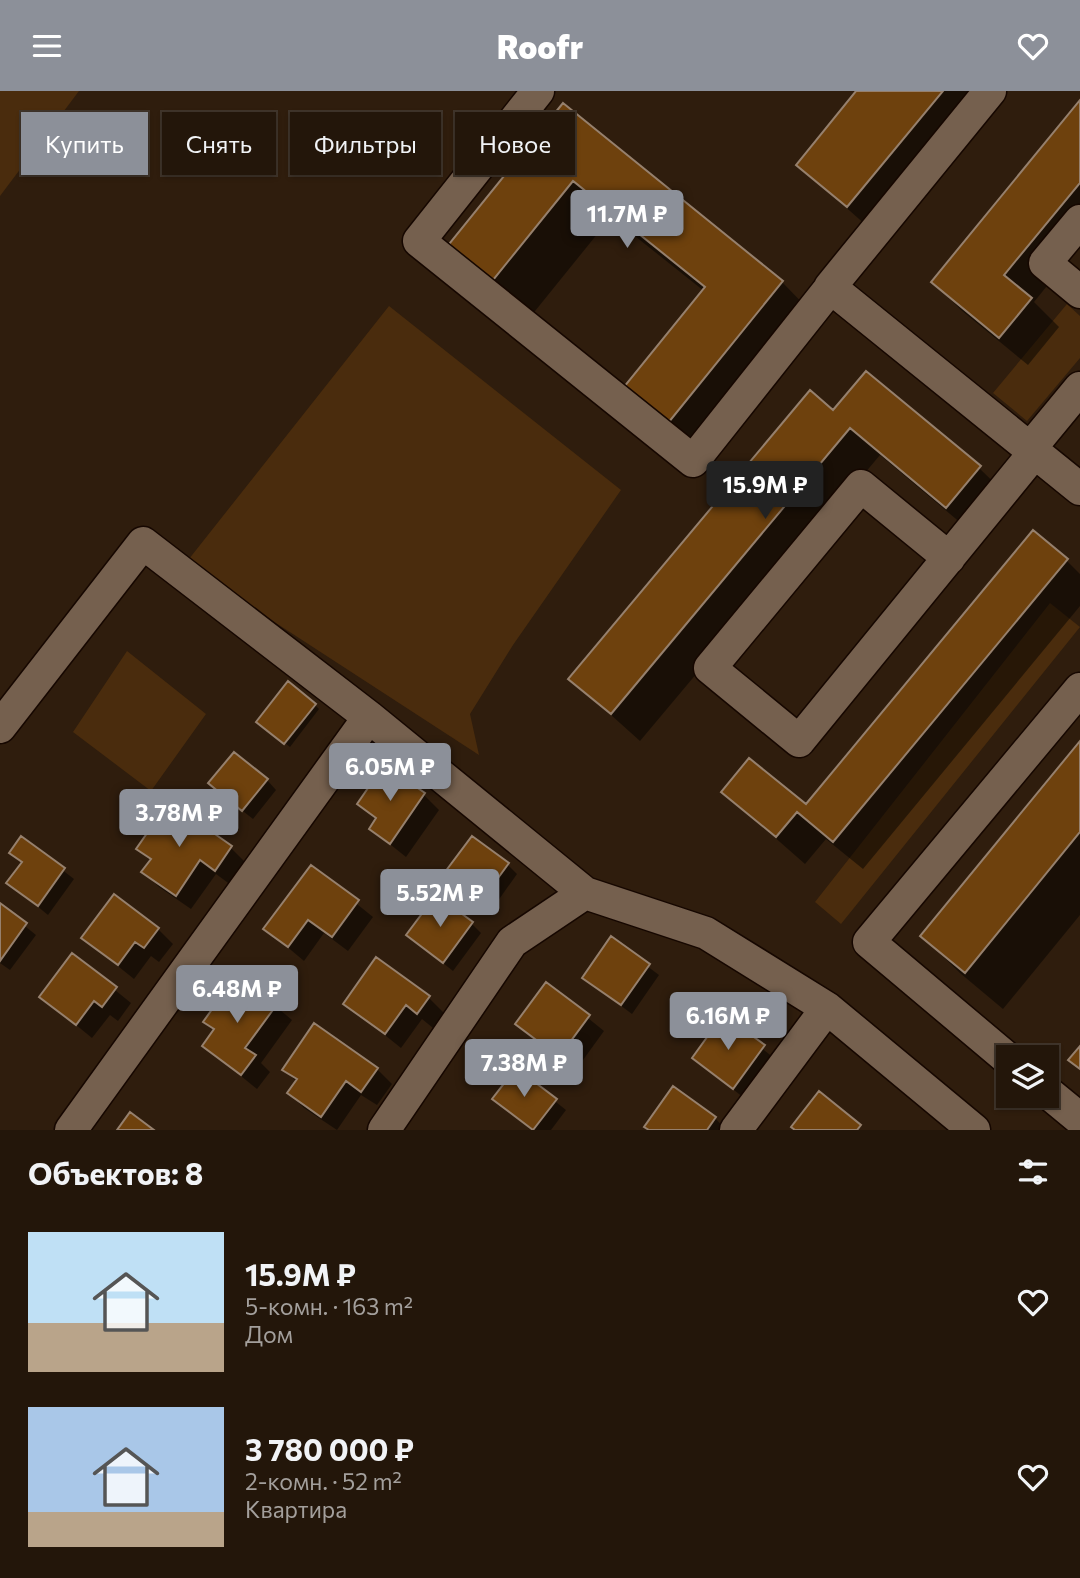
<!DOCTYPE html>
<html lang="ru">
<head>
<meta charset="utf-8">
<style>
	:root { --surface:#23160a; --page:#2f2318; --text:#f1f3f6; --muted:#a39f9c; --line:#40352b; --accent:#8c9099 }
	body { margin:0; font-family:Commissioner,sans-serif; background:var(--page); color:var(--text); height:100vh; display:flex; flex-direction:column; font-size:26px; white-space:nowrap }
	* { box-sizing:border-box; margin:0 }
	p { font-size:23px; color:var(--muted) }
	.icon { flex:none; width:38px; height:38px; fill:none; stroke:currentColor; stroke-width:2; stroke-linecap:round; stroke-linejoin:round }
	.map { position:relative; height:1039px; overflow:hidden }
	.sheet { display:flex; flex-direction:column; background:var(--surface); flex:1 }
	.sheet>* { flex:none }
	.banner { position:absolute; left:21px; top:21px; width:700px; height:63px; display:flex; gap:14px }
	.fabs { position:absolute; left:996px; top:954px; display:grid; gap:14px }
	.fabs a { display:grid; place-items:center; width:63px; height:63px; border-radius:0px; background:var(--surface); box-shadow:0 2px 5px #0004,0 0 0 2px var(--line); font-size:35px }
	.price { position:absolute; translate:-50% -60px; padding:0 16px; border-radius:7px; background:var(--accent); color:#fff; font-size:23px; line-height:46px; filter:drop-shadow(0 2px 4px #0008) }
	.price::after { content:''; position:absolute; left:50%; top:42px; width:21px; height:16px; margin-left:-10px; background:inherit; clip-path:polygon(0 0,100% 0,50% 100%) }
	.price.active { background:#222; color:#fff }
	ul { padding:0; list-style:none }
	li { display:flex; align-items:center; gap:21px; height:175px; padding:0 28px }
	li span { display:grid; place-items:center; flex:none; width:196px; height:140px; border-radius:0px; color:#555 }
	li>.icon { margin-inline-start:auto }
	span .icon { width:84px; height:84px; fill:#fffc; stroke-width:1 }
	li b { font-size:30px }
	h2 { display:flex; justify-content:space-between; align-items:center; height:84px; padding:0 28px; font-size:30px }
	.chip { padding:0 24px; border-radius:0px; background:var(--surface); box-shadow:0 2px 5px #0004,0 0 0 2px var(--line); font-size:24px; line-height:63px }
	.chip.active { background:var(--accent); color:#fff }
	header { display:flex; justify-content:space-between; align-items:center; height:91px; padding:0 28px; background:var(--accent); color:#fff; font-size:32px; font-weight:800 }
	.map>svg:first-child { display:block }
	.green { fill:#4a2c0d }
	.shadow { fill:#0007 }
	.building { fill:#6e410d; stroke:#96806d; stroke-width:2 }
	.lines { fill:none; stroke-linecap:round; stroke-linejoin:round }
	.minor-casing { stroke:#160700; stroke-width:35 }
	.minor { stroke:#75604e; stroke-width:32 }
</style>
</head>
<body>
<header><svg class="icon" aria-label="menu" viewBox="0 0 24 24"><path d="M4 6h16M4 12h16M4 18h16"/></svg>Roofr<svg class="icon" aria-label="heart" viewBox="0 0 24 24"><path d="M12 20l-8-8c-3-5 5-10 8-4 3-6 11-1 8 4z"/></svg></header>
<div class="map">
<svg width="1080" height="1039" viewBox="0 0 1080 1039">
	<rect width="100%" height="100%" fill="#2f1d0d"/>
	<!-- green -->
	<path class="green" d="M0,0H79L0,105Z
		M1067,213L1080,225V267L1027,330L993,302Z
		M389,215L621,399L513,554L470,623L479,664L185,473Z
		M1050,512L1080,536L841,833L815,811Z
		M127,560L206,623L151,700L73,641Z"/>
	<!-- shadow -->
	<path class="shadow" d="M859,0H994L876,143L798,74Z
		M1080,12V154L1034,211L1059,236L1028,274L961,219L933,191Z
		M563,14L782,191L819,229L702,374L659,339L704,200L611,126L527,230L484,195Z
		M834,321L979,377L1008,405L975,444L880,364L640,650L571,588Z
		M1066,469L1080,483V515L863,778L826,748L805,773L723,701L806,716Z
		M315,614L319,618L290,656L263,635Z
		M1080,653V824L1003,918L960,882L922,845Z
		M384,676L424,704L439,719L406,766L371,738L376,729L359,713Z
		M267,689L276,699L253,728L220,702Z
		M22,748L74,788L48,824L9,792L23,773L11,762Z
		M139,757H231L246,772L231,794L216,783L191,818L159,796L144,781L151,770Z
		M508,774L517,783L490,821L444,785Z
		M311,776L373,826L348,860L324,842L304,870L266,838Z
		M0,815L36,844L10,879L0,872Z
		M472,833L481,842L453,880L408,844Z
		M158,838L173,853L159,871L151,865L134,888L83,847Z
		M611,848L659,884L632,923L584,887Z
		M73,865L131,912L118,930L110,924L92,947L42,906Z
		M377,869L429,907L444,922L433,937L422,928L401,957L345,912Z
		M546,893L604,940L575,980L517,933Z
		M250,894L292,929L261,972L270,981L257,998L204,955L215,940L205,930L242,904Z
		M724,927L779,971L749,1011L694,967Z
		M284,978H377L392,993L377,1014L361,1004L337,1039L304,1017L289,1002L297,991Z
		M517,980L566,1019L551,1039H531L494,1008Z
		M715,1027L726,1039H650Z"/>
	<!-- building -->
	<path class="building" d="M856,0H943L847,116L796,74Z
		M1080,9V92L1004,184L1032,207L999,247L931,191Z
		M563,12L783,190L664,337L619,302L705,196L573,90L489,194L445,158Z
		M866,280L981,375L946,417L850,337L611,623L568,588L810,299L833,319Z
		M1033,439L1068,468L833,751L797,721L776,746L721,701L749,667L806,713Z
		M288,590L316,613L284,653L256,631Z
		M1080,650V741L965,882L920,845Z
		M234,661L268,688L242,720L208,692Z
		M384,674L425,702L390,753L369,738L376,727L357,713Z
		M169,711L232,755L215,780L200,769L176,805L141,781L151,768L136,758Z
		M21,745L65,777L38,815L6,792L22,771L9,762Z
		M472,745L509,772L479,813L442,785Z
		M311,774L359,809L332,846L308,829L288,856L263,838Z
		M114,803L159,837L144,857L135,851L118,874L81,847Z
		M436,804L473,831L443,872L406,844Z
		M0,812L27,832L0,870Z
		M611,845L650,873L621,914L582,887Z
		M72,862L117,896L102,916L94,910L76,934L39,906Z
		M376,866L430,905L417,923L406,914L385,943L343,913Z
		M249,891L278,912L245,957L256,964L241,984L202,955L214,938L203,931L230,893L242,901Z
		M546,891L590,924L559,966L515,933Z
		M723,924L765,954L733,998L692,967Z
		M314,932L378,977L361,1001L346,990L321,1026L287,1002L297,988L282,979Z
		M1080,955V978L1068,969Z
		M516,977L557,1008L533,1039L492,1008Z
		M673,995L716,1026L707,1039H649L644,1036Z
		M819,1000L861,1034L857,1039H795L791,1036Z
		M130,1021L154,1039H117Z"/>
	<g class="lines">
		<defs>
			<path id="minor" d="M538,0L419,150L693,370L831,196
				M990,0L830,196L1080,398
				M1080,130L1045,172L1080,201
				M949,467L861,395L710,577L799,650L1035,361L1037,349L1080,297
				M0,636L143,452L369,626L585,802L706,842L827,917L974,1039
				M1008,968L869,851L1080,598
				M1046,1000L1080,1028
				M71,1039L369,626
				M384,1039L512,851L585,802
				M736,1039L827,917"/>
		</defs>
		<!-- minor casing -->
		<use href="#minor" class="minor-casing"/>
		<!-- minor -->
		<use href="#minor" class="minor"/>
	</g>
</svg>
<div class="fabs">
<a><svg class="icon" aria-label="layers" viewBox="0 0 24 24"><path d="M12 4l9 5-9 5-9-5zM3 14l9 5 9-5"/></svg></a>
</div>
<b class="price" style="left:627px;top:159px">11.7M ₽</b>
<b class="price active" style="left:765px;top:430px">15.9M ₽</b>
<b class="price" style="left:390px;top:712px">6.05M ₽</b>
<b class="price" style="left:179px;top:758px">3.78M ₽</b>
<b class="price" style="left:440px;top:838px">5.52M ₽</b>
<b class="price" style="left:237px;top:934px">6.48M ₽</b>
<b class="price" style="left:728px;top:961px">6.16M ₽</b>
<b class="price" style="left:524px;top:1008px">7.38M ₽</b>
<div class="banner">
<a class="chip active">Купить</a>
<a class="chip">Снять</a>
<a class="chip">Фильтры</a>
<a class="chip">Новое</a>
</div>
</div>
<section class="sheet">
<h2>Объектов: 8<svg class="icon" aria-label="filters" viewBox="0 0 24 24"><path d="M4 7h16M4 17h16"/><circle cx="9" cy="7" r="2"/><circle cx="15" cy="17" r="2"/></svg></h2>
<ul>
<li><span style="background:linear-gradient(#bfe0f5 65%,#b9a48a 0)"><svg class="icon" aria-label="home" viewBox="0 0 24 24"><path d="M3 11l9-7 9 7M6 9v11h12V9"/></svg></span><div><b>15.9M ₽</b><p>5-комн. · 163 m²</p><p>Дом</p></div><svg class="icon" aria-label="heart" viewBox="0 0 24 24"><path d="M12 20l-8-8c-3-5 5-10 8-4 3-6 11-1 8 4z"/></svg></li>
<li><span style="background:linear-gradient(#a9c7e8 75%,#b9a48a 0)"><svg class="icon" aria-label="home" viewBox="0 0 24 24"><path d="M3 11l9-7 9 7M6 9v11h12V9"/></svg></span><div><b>3 780 000 ₽</b><p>2-комн. · 52 m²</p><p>Квартира</p></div><svg class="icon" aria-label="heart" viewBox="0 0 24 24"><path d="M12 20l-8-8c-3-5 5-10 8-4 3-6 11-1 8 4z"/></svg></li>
</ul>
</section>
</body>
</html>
